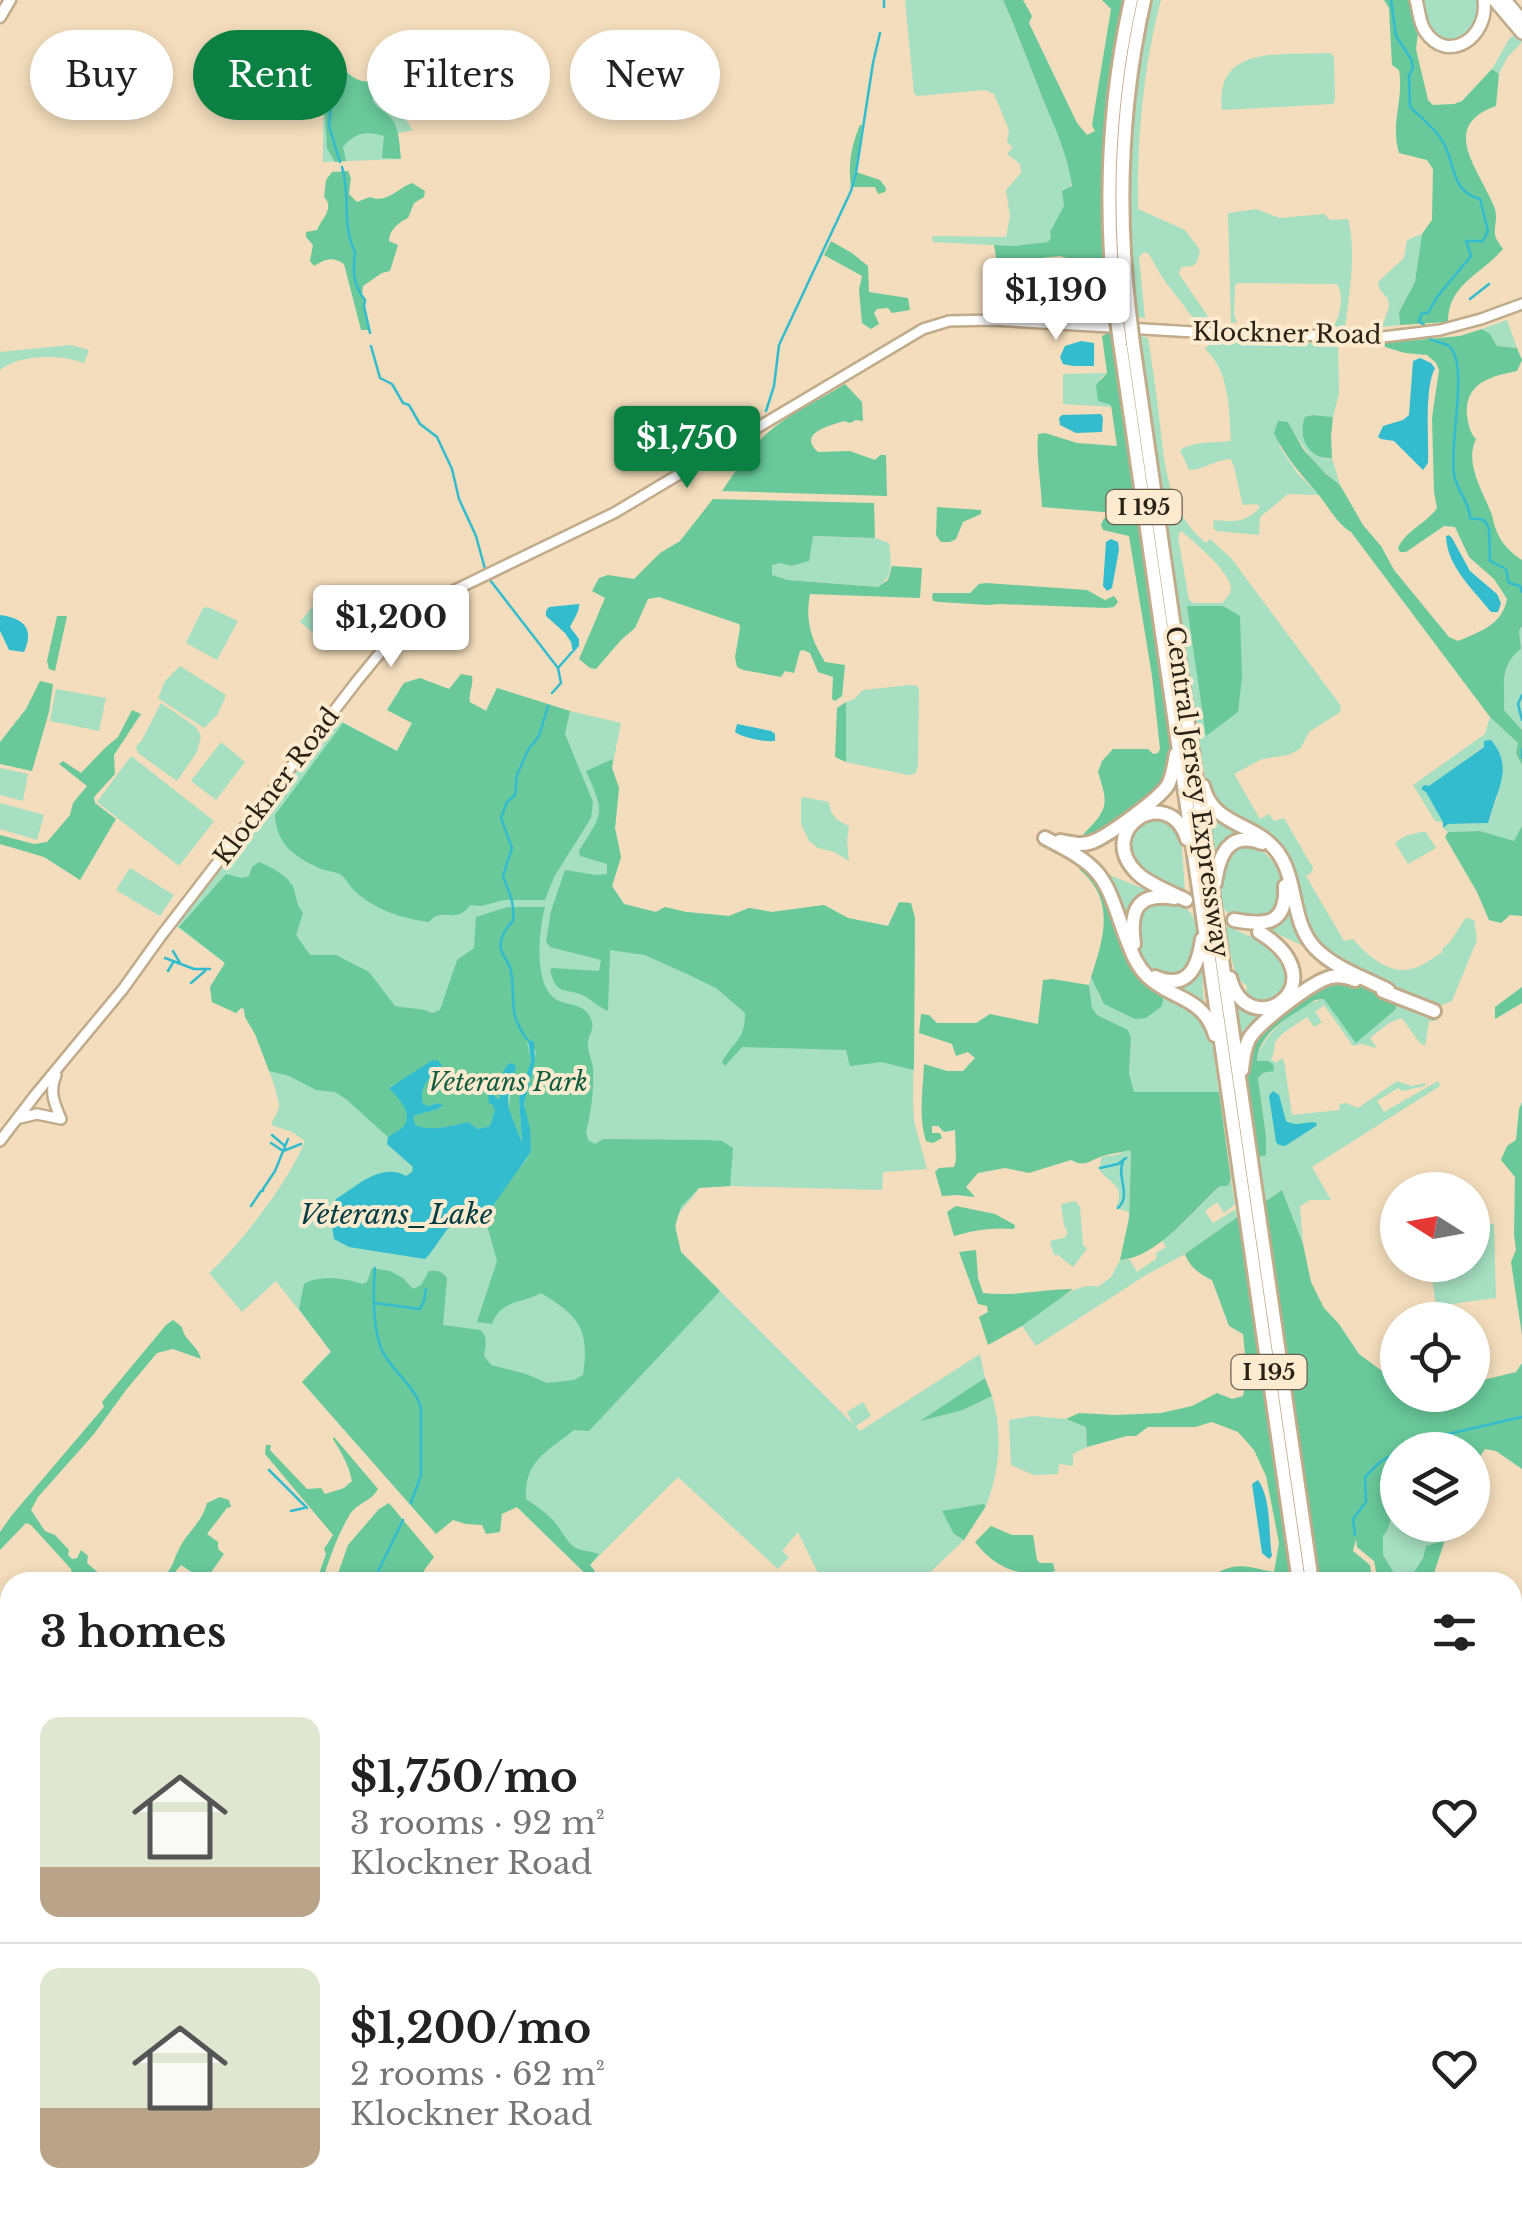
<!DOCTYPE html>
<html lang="en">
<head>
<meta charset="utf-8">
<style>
	:root { --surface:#fff; --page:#f2f2f2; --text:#222; --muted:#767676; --line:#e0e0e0; --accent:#0b8043 }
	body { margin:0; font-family:"Libre Baskerville",serif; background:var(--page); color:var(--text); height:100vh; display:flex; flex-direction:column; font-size:38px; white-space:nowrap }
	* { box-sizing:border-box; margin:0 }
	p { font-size:32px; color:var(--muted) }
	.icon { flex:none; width:55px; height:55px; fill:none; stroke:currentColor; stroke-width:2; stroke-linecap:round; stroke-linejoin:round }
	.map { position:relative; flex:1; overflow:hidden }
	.side { position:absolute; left:0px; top:1572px; width:1522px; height:642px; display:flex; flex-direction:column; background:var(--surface); border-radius:30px 30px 0 0; box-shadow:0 5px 15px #0003 }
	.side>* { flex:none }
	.hud { position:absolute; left:30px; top:30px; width:1000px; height:90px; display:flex; gap:20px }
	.needle { width:65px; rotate:281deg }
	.buttons { position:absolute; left:1380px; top:1172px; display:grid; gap:20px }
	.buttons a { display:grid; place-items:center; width:110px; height:110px; border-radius:50%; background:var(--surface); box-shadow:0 5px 15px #0003; font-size:50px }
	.price { position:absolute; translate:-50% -85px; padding:0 22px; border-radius:10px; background:#fff; color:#222; font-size:32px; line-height:65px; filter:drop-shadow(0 2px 5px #0008) }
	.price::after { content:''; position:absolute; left:50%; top:60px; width:30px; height:22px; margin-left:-15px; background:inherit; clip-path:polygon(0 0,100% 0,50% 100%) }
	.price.active { background:var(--accent); color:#fff }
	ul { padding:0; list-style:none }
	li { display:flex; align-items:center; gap:30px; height:250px; padding:0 40px }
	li+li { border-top:2px solid var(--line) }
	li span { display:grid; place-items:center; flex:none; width:280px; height:200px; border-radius:20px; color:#555 }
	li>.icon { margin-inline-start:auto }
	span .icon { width:120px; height:120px; fill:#fffc; stroke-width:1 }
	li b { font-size:42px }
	h2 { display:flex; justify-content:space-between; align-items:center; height:120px; padding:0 40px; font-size:42px }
	.pill { padding:0 35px; border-radius:45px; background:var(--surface); box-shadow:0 5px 15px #0003; font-size:35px; line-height:90px }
	.pill.active { background:var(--accent); color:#fff }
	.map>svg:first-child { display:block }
	.green { fill:#a6dfc1; fill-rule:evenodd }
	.forest { fill:#69c99b }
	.water { fill:#33bcce }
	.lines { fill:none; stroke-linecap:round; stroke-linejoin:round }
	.stream { stroke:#33bcce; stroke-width:2.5 }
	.canal { stroke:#33bcce; stroke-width:5 }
	.secondary-casing { stroke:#c0ab8b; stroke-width:14 }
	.primary-casing { stroke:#c0ab8b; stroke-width:15 }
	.trunk-casing { stroke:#c0ab8b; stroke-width:16 }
	.motorway-casing { stroke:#c0ab8b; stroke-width:18 }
	.secondary { stroke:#fff; stroke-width:9 }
	.primary { stroke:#fff; stroke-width:10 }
	.trunk { stroke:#fff; stroke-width:11 }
	.motorway { stroke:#fff; stroke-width:12 }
	.motorway-bridge-casing { stroke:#c0ab8b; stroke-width:18; stroke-linecap:butt }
	.motorway-bridge { stroke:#fff; stroke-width:12 }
	.labels { text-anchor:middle; stroke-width:8; stroke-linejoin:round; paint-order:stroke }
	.shield { fill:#fdebd0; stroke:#695e4d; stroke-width:2.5 }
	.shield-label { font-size:22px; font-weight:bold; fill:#2a2215 }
	.street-label { font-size:25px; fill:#2a2215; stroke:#fdebd0 }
	.park-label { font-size:25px; font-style:italic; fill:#125c3f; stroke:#fdebd0 }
	.water-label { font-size:28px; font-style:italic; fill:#003c44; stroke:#fdebd0 }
</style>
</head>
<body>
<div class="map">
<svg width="1522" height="2213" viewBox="0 0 1522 2213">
	<rect width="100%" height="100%" fill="#f3ddbc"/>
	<!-- green -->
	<path class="green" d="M905,0H1003C1015,29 1027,58 1038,87C1050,118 1071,148 1071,182C1072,199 1058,218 1050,232L1051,238L1048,242L1013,246L933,242L932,236L1006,237L1010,216L1006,190L1021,173L1020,164L1007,154L1013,147L1007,142L1009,130L994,94L985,90L917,96L914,93Z
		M1151,0H1161C1143,67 1137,140 1138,209L1185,230L1200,250L1197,262L1193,266L1181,267L1179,274L1209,318L1208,324L1197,323L1162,277L1149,254L1144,252L1139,257L1145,318L1135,317C1125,210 1127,105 1151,0Z
		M1419,0H1482L1483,17L1462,41C1428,41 1426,30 1419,0Z
		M1516,33L1522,42L1507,58L1499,74L1492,69L1509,39Z
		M1330,53L1334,57L1335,100L1333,104L1222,110C1214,43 1285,56 1330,53Z
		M343,68C353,80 365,85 379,80L413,130L398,133L401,159L323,162V82Z
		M1256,209L1280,218L1324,214L1330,220L1348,219C1357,255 1349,292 1345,329L1329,326L1334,325C1341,315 1344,294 1337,284H1331L1237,283L1235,286L1234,315L1237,322L1231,323L1228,213Z
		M1422,234L1415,282L1399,312L1400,325L1382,327L1389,307L1388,299L1381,291L1378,285L1379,281L1404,258L1407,240Z
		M1507,320L1517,348L1497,346L1490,334L1482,329Z
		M1140,336L1148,338C1152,364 1156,390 1159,416C1165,464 1166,510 1206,543L1210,539L1231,558L1341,706L1340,712L1309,732L1300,749L1288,755L1262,759L1234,774L1260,819L1269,814L1274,821L1284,818L1313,868L1312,872L1306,876L1344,941L1353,939C1369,957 1390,976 1415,968C1424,965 1434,957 1443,952L1442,949L1450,942L1465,919L1469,918L1474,920L1477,940L1452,1001L1441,1005L1388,985L1329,957L1307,933L1288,866L1221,813L1208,796L1172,573L1137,339ZM1181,531C1193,541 1232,573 1231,589C1230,596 1226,598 1222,603H1194L1189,600L1178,537Z
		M1241,339L1338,344L1339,394L1333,417L1313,415L1325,459L1332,458L1340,485C1316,467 1302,447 1288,422L1279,446L1298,474L1319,495L1288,494L1260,517L1259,535L1217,531L1213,528L1214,520C1234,522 1246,523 1260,507L1257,504L1243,505C1239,492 1236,469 1231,459C1216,459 1204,470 1189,470L1180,450C1194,441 1215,443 1231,441C1229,409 1230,372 1205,349C1214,338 1228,339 1241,339Z
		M71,345L89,350L84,363C61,354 19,354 0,370V352Z
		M1107,373L1100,378L1112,407L1063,404V374Z
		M812,536L875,538L889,543C891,562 894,576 878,587L788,580L771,575L772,565L780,563L791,566Z
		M315,604L351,631L334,651L300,622Z
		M208,607L238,621L217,660L186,643L203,608Z
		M1522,626V730L1504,710C1505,684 1499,666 1521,649L1519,631Z
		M180,666L226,695L218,714L204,728L158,698L165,681Z
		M420,678L486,711L497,688L570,711L621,723L612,768L619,788L615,828L621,857L612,886L624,904L656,912L665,907L686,912L729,916L749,908L772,912L824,905L848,918L915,931L913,1101L914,1121L927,1169L883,1172L882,1190L730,1186C724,1187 706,1186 704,1186C698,1187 696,1193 692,1198C671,1220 674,1223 681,1252L853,1424L847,1412L863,1402L871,1416L856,1426L860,1431L980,1354L985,1378L924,1419L963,1410L992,1396C1003,1434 1000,1469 986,1506L982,1504L954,1534L964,1540L920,1582H827L820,1577L798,1532L782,1551L789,1557L778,1569L678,1477L590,1565L603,1582H594L517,1507L466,1524L453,1520L436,1534L302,1382L331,1351L276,1281L242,1312L209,1273C240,1245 290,1180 305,1141L292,1132L272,1125V1122C274,1118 278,1112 279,1107C281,1100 261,1049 257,1038C252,1028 245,1020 244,1009L241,1008L236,1013L212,1002L210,987L225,963L176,926L333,717L397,751L412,723L387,710L404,683Z
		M910,685L917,686L919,689L918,767L915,774L908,775L846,762V702L854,699L863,690Z
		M56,689L106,698L99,731L50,721Z
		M161,703L196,727L201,736L197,752L177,781L138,753L136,747L142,740Z
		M1490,717L1519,744L1516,753L1522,765V826L1515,842L1480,831L1448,832L1443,828L1448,824L1488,823C1492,814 1492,806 1497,799L1484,746L1429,787L1424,785L1422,789L1426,792L1444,823L1435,821L1413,785L1485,734Z
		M221,742L245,762L216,800L191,781Z
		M131,756L214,821L179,866L97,802Z
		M0,768L28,774L23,801L0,795Z
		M804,797L829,802C830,815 837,821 849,826L847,840L849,861L834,852L818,848L809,841L801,824V799Z
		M0,803L44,815L37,840L0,829Z
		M1145,819H1165L1175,826L1181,835L1185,892L1144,875L1130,857L1128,839Z
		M1215,820L1248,835L1215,854L1210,827Z
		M1425,831L1436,848L1408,864L1395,843L1405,836Z
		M1249,845C1272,850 1289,881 1280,905C1278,910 1274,914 1271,918C1258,918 1234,921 1225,910C1214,898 1219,868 1228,856C1232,849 1241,847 1249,845Z
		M130,868L174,895L160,916L116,890Z
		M1105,873L1154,893L1128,926L1105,875Z
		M1167,901C1174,904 1185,906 1190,912C1199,922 1197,950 1191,961C1189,967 1184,971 1181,975C1174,975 1162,976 1155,973C1132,962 1132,919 1146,904Z
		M1288,909L1304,944L1303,946L1270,930L1281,921Z
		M1227,926L1271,946L1288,966L1285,994L1262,1004L1246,999L1247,986C1230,975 1231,947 1225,928Z
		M1199,970L1202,971L1204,1006L1172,988Z
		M1091,977L1097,987L1100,998L1164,993L1203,1018L1210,1028L1219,1092L1134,1093L1129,1073L1131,1038L1127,1030L1097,1015L1092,1009L1089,985Z
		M1325,999L1396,1001L1438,1021H1429L1425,1046L1419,1042L1402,1018L1389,1023L1370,1038L1377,1048L1361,1044L1353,1046L1324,1005L1315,1012L1322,1022L1314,1027L1307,1017C1298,1024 1279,1033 1275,1043C1274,1049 1274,1054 1271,1059L1276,1063L1282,1058L1284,1061L1292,1115L1340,1110L1339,1104L1346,1103L1358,1108L1397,1081L1412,1086L1425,1083V1086L1402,1091L1398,1088L1377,1101L1384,1112L1438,1081L1440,1086L1312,1167L1331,1200H1310L1300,1206L1303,1244L1282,1190L1265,1202L1261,1201L1253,1159L1266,1154V1136L1258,1077L1263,1073L1271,1072L1257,1062C1258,1037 1301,1001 1325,999Z
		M1236,1008L1252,1013L1266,1014L1240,1047Z
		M1128,1149L1131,1152L1129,1212L1116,1208C1125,1185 1112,1185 1100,1171L1101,1157L1117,1155Z
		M1231,1180L1235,1204L1224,1213L1217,1202L1205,1211L1213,1223L1236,1209L1237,1217L1185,1254L1146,1275L1036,1346L1022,1326C1042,1313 1074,1280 1098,1287L1111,1277L1120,1260L1129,1259L1137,1272L1157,1258L1156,1253L1166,1247L1162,1240L1181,1225L1220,1186H1228Z
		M1075,1201L1080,1207L1083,1245L1087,1249L1073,1267L1058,1255H1054L1050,1242L1052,1240L1064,1238L1068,1233L1064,1225L1061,1204Z
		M1473,1223L1494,1224L1496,1298L1436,1306L1430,1265H1472Z
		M1033,1416L1066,1419L1086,1427L1087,1447L1073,1454V1466L1059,1464L1058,1474L1034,1475L1011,1465L1009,1420Z
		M1397,1499L1398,1525H1449L1445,1540L1426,1546L1423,1558L1409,1580L1396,1576L1383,1555V1536C1394,1526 1388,1510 1397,1499Z
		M10,1959V2081L0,2069V1965Z
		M202,2205H288L289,2213H194Z"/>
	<!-- forest -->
	<path class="forest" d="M1003,0H1023L1032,16L1029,23L1077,123L1087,135L1095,131L1092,125L1111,9L1102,0H1125C1116,56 1103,114 1102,171C1101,220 1105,270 1110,320L1089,322V315L1075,292L1070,259L1060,256L1041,258L1027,273L1010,279L1003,298L994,245L1013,246L1048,242L1051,238L1050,232L1064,206L1062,191L1072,186C1067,150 1052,122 1039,89C1027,59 1016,29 1003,0Z
		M1384,0H1410L1418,33L1416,49L1428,100L1433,105L1454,104L1462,101L1492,69L1499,74L1496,106C1439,126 1478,168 1493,204C1499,217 1494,223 1495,235C1496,240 1500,244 1503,249C1481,275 1448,284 1448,322L1400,325L1399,312L1415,282L1422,234L1432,220L1433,169L1427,160L1399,153C1390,122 1404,102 1399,70L1392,65L1389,8Z
		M343,68C352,79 363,84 377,81L379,91L372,100C377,109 385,111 391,118C400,129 399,145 401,159L382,158L384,136C366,131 355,132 343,147L346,161L335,162L327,148L323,82Z
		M860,125H862L856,172L880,180L886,188L885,192L878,194L875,187H851C848,165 851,146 860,125Z
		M348,171L351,178L349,194L357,202L370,197C387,204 396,189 412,183L425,191L424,197L414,203L408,218C399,222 389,230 389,241L398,245L390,271L382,273L363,286L362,294L370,330H361L344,264C332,256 326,259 314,266L310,261L313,245L306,237V232L317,230C322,218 335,208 324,197L326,180L332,172Z
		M831,241L852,253L868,266L869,292L908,298L910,310L892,313L888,308L877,309L874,313L879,324L871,329L862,323L859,290L862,276L824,255Z
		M1482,329L1490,334L1497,346L1517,348L1522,360L1517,371C1491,376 1464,383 1467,416C1469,426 1469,431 1476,439C1464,463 1483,492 1492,515C1496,536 1504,548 1522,560V626L1519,631L1521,649C1499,666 1505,684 1504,710L1522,730V765L1516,753L1518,743L1490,717L1351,532C1336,523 1329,507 1318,494C1301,474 1285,457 1274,433L1278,421L1288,422L1303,449L1326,474L1340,485L1363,525L1381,546L1394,570L1449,637L1458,641C1481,631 1502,625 1507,599L1494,579L1469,557L1455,527L1444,526L1406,552H1400L1398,548C1406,530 1426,524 1437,508L1434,492L1432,418L1439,370L1436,363L1427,355L1405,353L1385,347L1384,343L1460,336Z
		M1108,333L1113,335L1134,498L1139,515L1042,507C1041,482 1036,458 1038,434L1045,433L1077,443L1117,446L1111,405L1098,401L1096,385L1107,373L1102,336Z
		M845,384L862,402L863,421L856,420L850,423L844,421C829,426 797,433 818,452L850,451L875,460L880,455H886L887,496L722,491C735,472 748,451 765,435C788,414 818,401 845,384Z
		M1313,415L1333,417L1331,436L1332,458C1309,460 1297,437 1305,417Z
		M713,499L874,503L875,538L813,536L809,561L791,566L780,563L772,565V575L788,580L878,587L888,580L892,566L922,568L920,598L810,594C805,621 811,639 825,662L845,665L842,696L835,701L832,699L833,677L818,672L810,653L803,650L800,651L794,673L785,671L781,677L743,670L737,667L735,657L740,628L739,624L659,597L648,599L635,628L621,640L596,669L590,668L579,659L605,598L592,591L599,578L608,575L634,579L660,553L680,541Z
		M937,507L981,510V514L963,522L956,539L950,542H941L936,535Z
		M1104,518L1136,520L1140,523L1171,752C1170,759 1170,770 1167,776C1157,803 1112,824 1089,838L1082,836C1108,809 1109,806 1098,772L1102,761L1113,749H1148L1153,754L1158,753L1160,749L1152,676L1129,536L1103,530L1101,525Z
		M986,583L1087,590L1105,600L1114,596L1118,602L1114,607L1106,608L1000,604L988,605L939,602L933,601L932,597L933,593H970L979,584Z
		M1187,606H1223L1240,616L1242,677L1238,712L1206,736Z
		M57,616H67L55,671L49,669L47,661Z
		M461,674L472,676C474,685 468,693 470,702L486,711L497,688L570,711L565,734L593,802L591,818L554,877L545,900H504L481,906L470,905C456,926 442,905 429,922C404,919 375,910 356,892C350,887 346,878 340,874C335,872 329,871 324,870C298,859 276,846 275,815L343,723L397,751L412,723L387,710L404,683L420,678L449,689Z
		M40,681L53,684L49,712L32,771L0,764V742L26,709Z
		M846,702V762L835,757L837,708Z
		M132,710L141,714L114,755L115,774L94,797L95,803L116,819L80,880L44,857L0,844V835L34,844L47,842L70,815L73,803L87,786L59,764L63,761L81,773L105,748L118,737Z
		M613,759L612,768L619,788L615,828L621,857L612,886L624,904L656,912L665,907L686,912L729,916L749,908L772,912L824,905L848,918L888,926L899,902L911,903L915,918L914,1070L882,1062L850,1066L846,1050L742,1047L725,1066L722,1062C734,1040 745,1041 745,1013L716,988L687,974L645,955L610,950L608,1011C599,1007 594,1002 586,997C568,986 557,999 550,970L552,968L599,971L601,960L550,947L546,942L551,911L565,870L596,875L607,874V864L580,856L579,851C604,811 605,814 586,771Z
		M1522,826V916L1510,915L1501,923L1489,920L1477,892L1445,837L1448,832L1480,831L1514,841Z
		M259,862C271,867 289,876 294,889C297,899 296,904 303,913L296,935L310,955H336L369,972L395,1006C408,1009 419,1007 432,1013L440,1010L457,960L474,948L476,917L507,907H545C539,930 532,989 559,1001C571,1006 585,1004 591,1019C596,1030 586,1037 588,1048C589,1056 593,1062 593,1070C594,1090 591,1113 586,1132L588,1140L595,1144L603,1139L707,1140L722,1141L733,1148L730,1186L699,1188L681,1207L675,1226L681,1252L720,1291L589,1431L574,1430C547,1452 524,1460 526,1499C535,1505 545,1512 553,1520C560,1528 567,1542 574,1547C580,1551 592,1551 599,1554L590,1565L603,1582H594L517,1507L502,1514L500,1532L486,1534L482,1525L466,1524L453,1520L436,1534L302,1382L331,1352L299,1309L304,1284C319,1275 346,1278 362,1284L367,1282L372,1268L390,1271L403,1278L413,1289L421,1285L429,1271C437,1270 442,1271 447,1278L443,1325L480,1330C489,1337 485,1346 484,1356L491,1365L526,1374L547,1383L574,1380L583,1375C590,1329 579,1316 541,1293C523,1303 500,1300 492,1324L477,1322L497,1261L487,1225L480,1215C497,1207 500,1192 511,1178C518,1169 526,1162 531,1152C532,1135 523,1118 525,1101C526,1084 535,1068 536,1051L527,1042L531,1061L519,1098L522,1144L509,1109L511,1087L499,1093L500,1098L498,1099L493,1095L495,1110L490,1126L478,1129L468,1122C451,1126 431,1132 414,1125L413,1116L441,1108L437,1103L429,1106L422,1104C418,1088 428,1077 441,1068L431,1061L405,1080L390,1086C396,1096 415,1113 404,1126C400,1131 393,1133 388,1137L346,1099L335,1092L316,1090L289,1076L269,1071L255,1034L245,1017L244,1009L241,1008L236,1013L212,1002L210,987L225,963L179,927L226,874L242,878L249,876L252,867Z
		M1082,862L1101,881L1128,959L1164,993L1162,1006L1146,1018L1135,1019L1104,1004L1091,977C1104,937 1116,900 1079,869Z
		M1052,979L1089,985L1092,1008L1097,1015L1128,1030L1131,1038L1129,1073L1134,1092H1219L1231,1180L1228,1186H1220C1194,1209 1157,1258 1120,1260L1129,1218L1131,1152L1129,1150C1120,1153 1112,1153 1103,1156C1090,1160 1085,1168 1071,1160L1029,1173L1005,1168L978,1173L966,1187L975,1197L957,1195L942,1196L935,1172L939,1168L954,1167L956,1160L955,1130L944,1132L938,1126H932V1133H940L942,1138L933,1143L926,1141C918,1116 923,1091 924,1064L947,1071H963L975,1058L968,1052L956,1056L952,1044L919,1033L921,1014L929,1015L937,1023H976L990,1014L1038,1024L1043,980Z
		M1341,979L1396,1001V1009L1356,1043L1324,999L1315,1000C1293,1015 1258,1031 1257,1061H1268L1273,1064L1274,1071L1263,1073L1258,1078L1266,1136V1155L1257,1157L1250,1105L1243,1077L1256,1032L1328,981Z
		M1522,987V1003L1495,1019V1007Z
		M1522,1102V1335L1511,1262L1516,1250L1514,1234L1515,1177L1501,1160L1507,1146L1516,1140L1519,1109Z
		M1282,1190L1303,1244L1311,1282L1324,1308L1339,1324L1359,1354L1397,1382L1398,1395H1472L1473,1380H1483L1516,1372L1522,1363V1469L1496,1451L1485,1449L1473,1467L1472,1450H1398L1397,1499C1388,1510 1394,1526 1383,1536V1555L1396,1576L1409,1580L1423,1558L1426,1546L1445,1540L1431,1582H1378L1374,1561L1357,1547L1356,1539L1353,1551L1370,1565L1373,1582H1320L1265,1202Z
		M956,1206L995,1214L1015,1225L1014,1229C993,1227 974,1230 954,1236L947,1212Z
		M1240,1215L1293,1582H1200C1209,1580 1214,1574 1223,1570C1243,1562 1254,1569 1274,1572L1279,1543L1266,1476L1254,1450L1238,1432L1212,1422L1195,1427H1148L1136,1436H1127L1087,1447L1086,1427L1066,1419L1079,1413L1115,1415L1161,1413L1192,1406L1217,1393L1232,1399L1243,1396L1247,1375L1243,1334L1229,1326L1212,1280C1201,1275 1189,1267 1185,1254Z
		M976,1250L978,1278L983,1293C1013,1297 1043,1289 1073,1289L1022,1326L988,1345L979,1317L988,1312L987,1306L978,1304L959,1252Z
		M173,1320L182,1327C184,1341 198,1345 201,1359L173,1349L157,1353L126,1390L94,1434L38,1497L31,1510L45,1531L55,1535L69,1550L68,1555L72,1559L77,1558L81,1550L88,1556L87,1563L109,1582H84L72,1577L71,1569L31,1525L26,1523L0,1550V1532L12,1515L104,1407L102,1402L166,1325Z
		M985,1378L992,1396L963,1410L920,1421Z
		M334,1437L378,1489C371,1502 356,1503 349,1516C337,1536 329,1560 322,1582H316L326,1554L324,1549L333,1535L265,1454L266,1445H271L270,1450L307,1489L321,1488L325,1494L344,1488L352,1481C349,1465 341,1452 333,1439Z
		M220,1497L229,1500L231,1507L227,1508L207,1534L218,1542V1549L224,1554L205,1581L181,1565L167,1582H154C162,1578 162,1579 167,1573C173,1566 174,1559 178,1551C186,1533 202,1523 207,1503Z
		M389,1503L434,1557L425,1569L420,1582H335L348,1545L379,1509Z
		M983,1504L986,1506L964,1540L954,1534L942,1511Z
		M991,1526L1012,1535H1033L1037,1560L1040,1563H1053L1055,1571C1021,1579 995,1568 975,1542Z
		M0,1700L10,1712V1779L0,1772Z
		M0,1791L10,1797V1959L0,1965Z
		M0,2069L10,2081V2205H44L42,2213H0Z
		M1512,2086L1522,2101V2179L1519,2139L1513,2135Z
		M288,2205H404L398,2208L389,2209L388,2213H289Z"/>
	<!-- water -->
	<path class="water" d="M1081,341L1094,343V366H1073L1063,364L1060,357L1065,346Z
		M1420,358L1431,363L1435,368C1424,389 1429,437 1428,463L1423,470L1394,441L1381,439L1378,437L1383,426L1403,420L1409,415L1413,361Z
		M1101,414L1103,418L1102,432L1076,433L1060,425L1059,418L1062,415Z
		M1449,535L1452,538L1470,571L1497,594L1501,603L1498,612H1491C1473,589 1447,567 1446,536Z
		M1111,539L1118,542L1119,550L1112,588L1107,591L1103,586L1106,542Z
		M579,604C580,611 573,620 570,627L579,639V646L573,653L571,642L565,633L546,616V611L549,607Z
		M0,615C23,618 35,628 24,652L9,650L0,631Z
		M737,724L771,731L775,734V741C764,742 743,738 735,732Z
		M1491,740C1511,764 1501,782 1493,807C1491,812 1490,818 1488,823L1448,824L1443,828V822L1426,792L1421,789L1424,785L1429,786L1484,747V741Z
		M528,1039L534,1042L535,1061L524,1104L530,1129L531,1152L489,1211C477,1216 474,1210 464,1214C450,1219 436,1249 425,1259L349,1247L334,1239L331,1218L336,1199C357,1186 381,1162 406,1176L412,1172L413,1167L387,1144L388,1137C393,1133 399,1131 403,1127C415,1113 397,1097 389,1088L431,1061L437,1060L442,1065C431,1077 418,1085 423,1104L429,1106L437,1103L443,1105L438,1109L413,1116L415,1125C431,1132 451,1126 468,1122L478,1129L490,1126L495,1110L493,1105L489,1103L488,1094L491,1093L498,1099L500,1098C498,1086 500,1071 510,1063L514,1064L516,1068L508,1097L509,1109L522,1143L519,1098L531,1061Z
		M1273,1091L1279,1095L1286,1121C1298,1128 1306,1120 1317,1123L1316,1126L1285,1146L1279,1145L1276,1142L1269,1096Z
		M1258,1480C1272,1500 1268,1533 1272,1556L1269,1559L1262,1553L1252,1484Z
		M1513,1862L1522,1867V2014L1512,2016Z"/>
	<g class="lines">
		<!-- stream -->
		<path class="stream" d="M1391,0L1396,36L1411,59L1413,68L1409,76L1410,107C1421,118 1436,129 1443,142C1456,164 1450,191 1480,199L1488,231L1483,241H1466L1471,256L1437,297L1428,313H1422L1419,321L1425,326
			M884,7V0
			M333,81L329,126L340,162
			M342,167C351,194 341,225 355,252C353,270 352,283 365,300L364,306L370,333
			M1470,299L1489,284
			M1430,339C1437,343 1446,342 1451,348C1468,369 1449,445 1454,474C1456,490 1470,502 1470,518L1484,520L1489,528L1490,561L1506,569L1509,583L1520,586L1522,592
			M371,346L380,378L392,384L403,403L409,405L420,424L437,437L452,469L459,499L476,536L485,569
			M766,411L774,386L779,345L851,191L856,173L873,63L880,33
			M490,580L558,668
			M552,693L561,683L558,668L572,652
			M1522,695L1518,704L1522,720
			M1522,749V758
			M173,951L180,963
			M165,958L194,969H210
			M168,971L174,961
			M191,983L205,971
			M527,1039C507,1013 516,999 511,971C510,963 502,956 501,949C499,938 507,927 513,921C515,903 509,892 503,876L512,848L501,818L507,802L515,795L517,775L528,750L539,736L548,706
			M272,1135L285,1146
			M271,1143L283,1151L301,1144
			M1100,1168L1118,1164L1126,1158
			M263,1191V1189L275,1171L288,1139
			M251,1206L261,1191
			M1118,1208C1132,1195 1116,1177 1123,1161
			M375,1268C373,1292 372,1335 385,1356C396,1374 415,1387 421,1408V1475L411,1503
			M375,1303L420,1309L424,1301L426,1289
			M1401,1450L1435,1437L1522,1417
			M269,1470L307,1508
			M291,1511L304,1508
			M1355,1535L1353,1519L1366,1502L1365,1477L1380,1462L1398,1451
			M373,1582L403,1520
			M0,1689L10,1698
			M0,1715L10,1728"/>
		<!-- canal -->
		<path class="canal" d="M0,1958L10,1936"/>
		<defs>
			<path id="secondary" d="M56,1075C49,1091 54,1103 61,1119
				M20,1118L37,1114L61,1119
				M0,1141L36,1094L123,989L161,936L357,681L398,631L419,612L455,590L614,513L923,329L949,321L993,320L1210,333L1383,337L1440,330L1481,319L1522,304"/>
			<path id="primary" d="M0,17L10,0
				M0,1781L10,1787
				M640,2205L652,2213"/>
			<path id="trunk" d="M1416,0C1419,10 1419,22 1425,31C1447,65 1489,38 1484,0
				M1494,0L1522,33
				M1505,0L1522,20"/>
			<path id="motorway" d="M1129,311C1117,207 1121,103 1144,0
				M1116,313C1104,208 1108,103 1131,0
				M1120,342L1299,1582
				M1133,344L1312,1582
				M1203,786C1213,826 1252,822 1275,849C1299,877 1289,920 1315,948C1333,967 1364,978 1388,990
				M1045,838C1104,868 1104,875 1125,935C1131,950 1135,964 1147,976C1171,1000 1204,996 1215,1035
				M1060,841C1071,843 1081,846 1092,842C1108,836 1159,799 1168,785C1173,775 1174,764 1176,754
				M1215,883C1219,855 1229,830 1262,843
				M1186,900C1170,892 1150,885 1137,873C1093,829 1169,782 1187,839
				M1234,920C1265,926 1287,925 1285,886
				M1134,944C1129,909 1138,892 1175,898
				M1155,977C1188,991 1198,967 1202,939
				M1230,978C1249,1047 1343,983 1259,932
				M1383,991L1434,1011
				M1242,1070C1243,1059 1244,1049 1249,1039C1258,1023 1313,981 1331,977C1340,975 1347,977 1355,980
				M1512,2044L1522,2062
				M1512,2082L1522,2100
				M1505,2212L1522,2201"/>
		</defs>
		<!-- secondary casing -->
		<use href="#secondary" class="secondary-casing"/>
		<!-- primary casing -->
		<use href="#primary" class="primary-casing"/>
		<!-- trunk casing -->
		<use href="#trunk" class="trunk-casing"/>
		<!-- motorway casing -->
		<use href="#motorway" class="motorway-casing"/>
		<!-- secondary -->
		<use href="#secondary" class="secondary"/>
		<!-- primary -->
		<use href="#primary" class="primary"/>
		<!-- trunk -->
		<use href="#trunk" class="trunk"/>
		<!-- motorway -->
		<use href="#motorway" class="motorway"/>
		<defs>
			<path id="motorway-bridge" d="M1129,311L1133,344
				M1116,313L1120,342"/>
		</defs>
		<!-- motorway-bridge casing -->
		<use href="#motorway-bridge" class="motorway-bridge-casing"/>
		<!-- motorway-bridge -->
		<use href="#motorway-bridge" class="motorway-bridge"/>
	</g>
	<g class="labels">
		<!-- shield labels -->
		<g class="shield">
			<rect x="1106.5" y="490" width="75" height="34" rx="8"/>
			<rect x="1231.5" y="1355" width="75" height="34" rx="8"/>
		</g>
		<g class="shield-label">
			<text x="1144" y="515">I 195</text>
			<text x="1269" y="1380">I 195</text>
		</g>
		<!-- street labels -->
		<g class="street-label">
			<text transform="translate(1287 333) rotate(1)" y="9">Klockner Road</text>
			<text transform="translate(276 786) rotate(-53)" y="9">Klockner Road</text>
			<text transform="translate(1198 792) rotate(82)" y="9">Central Jersey Expressway</text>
		</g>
		<!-- park labels -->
		<g class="park-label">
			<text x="508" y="1091">Veterans Park</text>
		</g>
		<!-- water labels -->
		<g class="water-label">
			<text x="396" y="1224">Veterans_Lake</text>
		</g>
	</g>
</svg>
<div class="buttons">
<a><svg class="needle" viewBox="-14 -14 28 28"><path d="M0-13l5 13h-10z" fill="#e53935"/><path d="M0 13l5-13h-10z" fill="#767676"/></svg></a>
<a><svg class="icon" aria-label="locate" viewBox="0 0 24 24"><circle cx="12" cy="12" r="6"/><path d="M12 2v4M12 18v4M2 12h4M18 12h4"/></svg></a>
<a><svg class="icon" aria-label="layers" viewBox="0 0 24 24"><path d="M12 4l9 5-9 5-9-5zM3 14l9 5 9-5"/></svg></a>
</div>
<b class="price" style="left:1056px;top:343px">$1,190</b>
<b class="price active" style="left:687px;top:491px">$1,750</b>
<b class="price" style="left:391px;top:670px">$1,200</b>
<div class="hud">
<a class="pill">Buy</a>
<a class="pill active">Rent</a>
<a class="pill">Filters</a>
<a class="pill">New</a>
</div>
<section class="side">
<h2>3 homes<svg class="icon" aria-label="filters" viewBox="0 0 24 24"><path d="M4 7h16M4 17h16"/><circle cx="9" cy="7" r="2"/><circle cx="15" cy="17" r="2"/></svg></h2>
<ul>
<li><span style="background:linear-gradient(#dfe7d0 75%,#b9a48a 0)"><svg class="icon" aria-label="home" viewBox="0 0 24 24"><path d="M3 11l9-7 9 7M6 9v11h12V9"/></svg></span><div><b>$1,750/mo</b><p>3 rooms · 92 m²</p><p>Klockner Road</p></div><svg class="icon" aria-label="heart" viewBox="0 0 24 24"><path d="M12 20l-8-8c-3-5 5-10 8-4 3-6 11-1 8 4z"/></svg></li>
<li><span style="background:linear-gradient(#dfe7d0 70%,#b9a48a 0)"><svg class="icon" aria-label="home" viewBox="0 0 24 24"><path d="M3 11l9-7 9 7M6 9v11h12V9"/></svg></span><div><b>$1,200/mo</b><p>2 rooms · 62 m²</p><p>Klockner Road</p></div><svg class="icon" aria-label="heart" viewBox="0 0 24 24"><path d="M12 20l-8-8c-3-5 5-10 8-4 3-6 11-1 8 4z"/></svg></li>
</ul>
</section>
</div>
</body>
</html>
